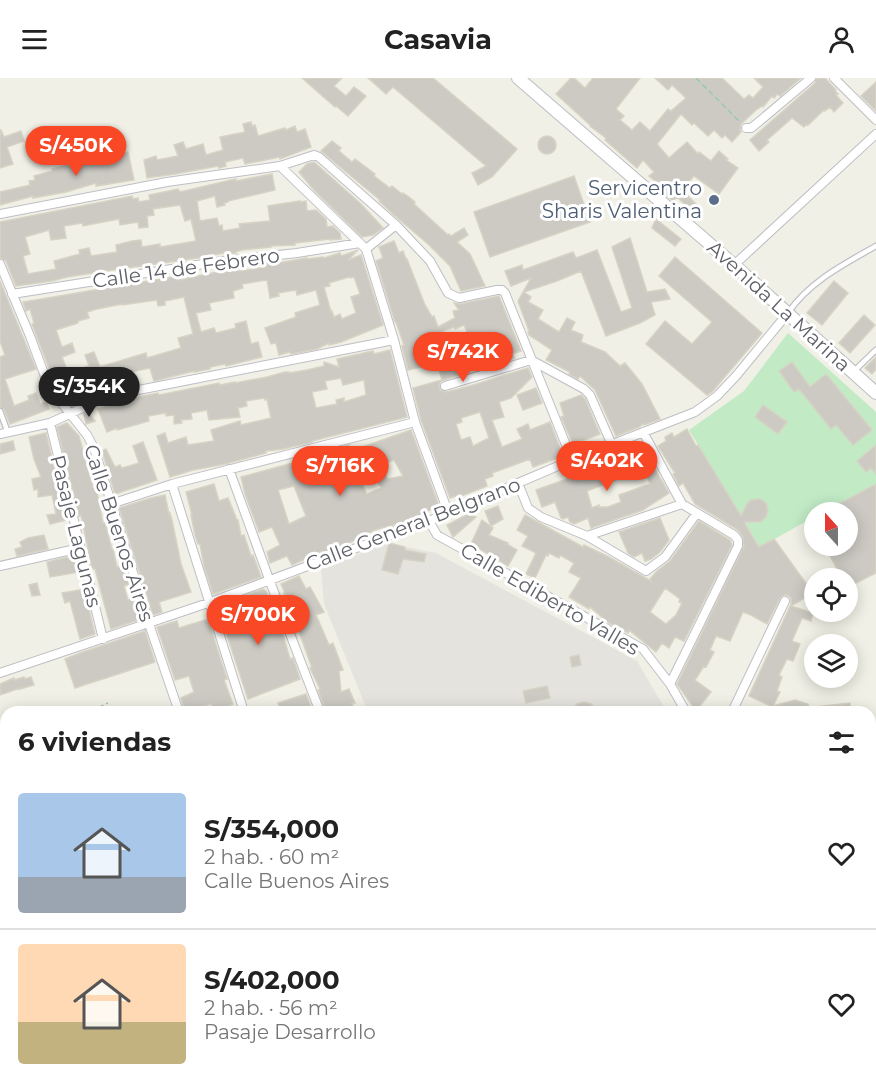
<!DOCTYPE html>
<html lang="es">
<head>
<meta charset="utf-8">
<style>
	:root { --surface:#fff; --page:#f6f6f6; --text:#222; --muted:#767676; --line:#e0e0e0; --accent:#f84825 }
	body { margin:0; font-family:Montserrat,sans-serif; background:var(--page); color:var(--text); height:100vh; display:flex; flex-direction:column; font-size:22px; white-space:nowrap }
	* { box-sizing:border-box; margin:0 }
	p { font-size:20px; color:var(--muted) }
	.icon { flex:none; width:33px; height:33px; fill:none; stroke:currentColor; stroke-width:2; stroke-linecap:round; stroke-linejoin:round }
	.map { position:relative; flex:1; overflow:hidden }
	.details { position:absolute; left:0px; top:628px; width:876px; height:386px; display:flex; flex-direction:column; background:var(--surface); border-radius:18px 18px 0 0; box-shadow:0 3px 15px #0003 }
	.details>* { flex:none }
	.needle { width:39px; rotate:339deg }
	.tools { position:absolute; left:804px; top:424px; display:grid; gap:12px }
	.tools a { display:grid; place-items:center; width:54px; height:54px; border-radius:50%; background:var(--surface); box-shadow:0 3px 15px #0003; font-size:30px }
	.price { position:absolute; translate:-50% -51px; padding:0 14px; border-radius:21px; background:var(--accent); color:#fff; font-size:20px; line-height:39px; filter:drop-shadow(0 2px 3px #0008) }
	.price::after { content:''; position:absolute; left:50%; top:36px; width:18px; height:14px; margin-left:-9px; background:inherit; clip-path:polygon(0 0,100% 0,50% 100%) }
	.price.on { background:#222; color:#fff }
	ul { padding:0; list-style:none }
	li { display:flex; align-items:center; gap:18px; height:150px; padding:0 18px }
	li+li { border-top:2px solid var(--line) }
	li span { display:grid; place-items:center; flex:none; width:168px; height:120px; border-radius:6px; color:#555 }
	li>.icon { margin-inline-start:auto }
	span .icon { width:72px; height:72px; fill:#fffc; stroke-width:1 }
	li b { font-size:26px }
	h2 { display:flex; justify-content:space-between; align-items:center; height:72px; padding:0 18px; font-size:26px }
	header { display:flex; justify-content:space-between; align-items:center; height:78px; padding:0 18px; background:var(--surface); font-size:27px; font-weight:700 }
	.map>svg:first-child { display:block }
	.industrial { fill:#e5e3de }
	.green { fill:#c1eac5 }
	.building { fill:#cccac3; stroke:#d7d3c4; stroke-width:1.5; fill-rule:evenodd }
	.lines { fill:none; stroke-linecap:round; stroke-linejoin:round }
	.service-casing { stroke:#bebfc6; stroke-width:7 }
	.minor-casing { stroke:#bebfc6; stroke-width:10 }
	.secondary-casing { stroke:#bcbec5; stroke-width:14 }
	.path { stroke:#98caaa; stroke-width:1.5; stroke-dasharray:6 3; stroke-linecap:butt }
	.service { stroke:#fff; stroke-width:4.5 }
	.minor { stroke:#fff; stroke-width:8 }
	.secondary { stroke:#fff; stroke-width:12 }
	.service-dot { fill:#5c6f8a; stroke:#fff; stroke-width:2 }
	.labels { text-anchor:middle; stroke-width:6; stroke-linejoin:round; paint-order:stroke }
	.service-label { font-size:20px; fill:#4e5e75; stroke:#fff; text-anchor:end }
	.street-label { font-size:20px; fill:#5e6168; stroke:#fff }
</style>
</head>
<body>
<header><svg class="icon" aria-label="menu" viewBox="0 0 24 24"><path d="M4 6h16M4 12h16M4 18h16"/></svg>Casavia<svg class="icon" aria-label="person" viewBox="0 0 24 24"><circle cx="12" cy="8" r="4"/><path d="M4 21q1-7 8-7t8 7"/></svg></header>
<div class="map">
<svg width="876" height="1013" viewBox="0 0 876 1013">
	<rect width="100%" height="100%" fill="#f1f0e6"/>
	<!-- industrial -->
	<path class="industrial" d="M387,465L436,475L637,583L667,634H368L324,526L321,491Z"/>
	<!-- green -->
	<path class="green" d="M788,255L876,334V406L822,435H814V439L760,469L689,352L744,313Z"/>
	<!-- building -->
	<path class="building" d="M302,0H342L334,8L346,18L354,9L366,18L348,38L336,28L335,29Z
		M368,0H433L517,71L492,99L478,107L472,95L486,88L393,9L386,16Z
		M571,0H574L585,10L593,0H640L616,31L624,38L620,42L632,52L640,44L650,53L668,31L671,33L686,20L672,7L668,12L655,0H722L744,21L749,17L753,20L763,9L754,0H801L780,18L777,16L774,20L772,18L763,29L762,28L756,32L741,46L740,51L741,54L732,64L725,57L722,60L714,52L708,58L694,45L692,47L681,36L657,66L669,80L687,64L698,76L699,74L711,83L719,73L728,81L726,82L738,90L719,116L694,98L682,112L699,129L694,135L677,119L673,123L665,116L667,113L649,98L654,94L643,82L637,90L605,62L606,60L590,48V47L556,16Z
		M817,0H825L836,12L835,13L838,16L836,17L843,25L834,34L830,29L825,33L824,32L808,47L806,46L804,49L792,40L767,62L769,64L759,73L750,62L815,5Z
		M876,4V33L861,18Z
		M251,44L252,48L255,47L258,58L285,50L286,52L295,48L297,54L305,51L311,69L280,81V79L245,86L243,80L225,84L226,88L219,90L218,88L175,96L147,100L144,82L156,78L157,82L178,78L174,67L183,64L186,71L203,66L206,77L223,72L220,59L245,54L243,46Z
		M0,52H1L4,59L21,53L24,63L7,69L13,86L0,90Z
		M538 67a9 9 0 1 1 18 0a9 9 0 1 1-18 0Z
		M332,63L341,70L339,73L352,84L355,81L375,96L374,98L390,110L392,108L402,116L403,115L409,119L415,124L414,126L448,157L449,156L451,158L464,150L468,157L457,164L470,176L485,208L461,213L450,188L428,166L394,137L379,123L380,122L321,73Z
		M120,68L121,76L128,74L134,102L96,108V105L66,114L33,120V118L0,127V114L30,107L29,103L35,102L34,98L52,93V91L72,86L69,77L79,75L81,83L89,82L110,77L109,70Z
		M314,84L361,126L383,150L373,157L362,159L314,112L299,94L307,86Z
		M272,96L275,112L228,123V124L224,125L225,127L217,129L215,118L197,123L200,143L217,140L219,148L222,147L223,153L240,150L239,146L270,143L268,128L300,123V124L306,123L307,133L316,132L326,141L327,149L333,148L340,155L341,161L330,162V161L295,165V167L271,168V169L242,172L235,174L236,175L228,176V174L205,179L120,191L67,199L52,203L16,208L6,183L0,180V144L132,118L133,121L138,120L139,124L150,122L149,117L178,111L180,114L231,102L236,101V103ZM180,127L185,143L191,141L196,163L160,169V166L142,169L141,162L132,163L116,167L117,174L91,178L89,170L79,172L80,176L54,183L56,191L28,196L23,178L30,176L25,159L49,152L51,162L66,160L64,148L82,145L83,148L119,141L120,147L138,144L139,150L148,149L147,138L154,137L153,131Z
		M574,98L590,144L490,179L474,134Z
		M656,141L681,161L675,168L652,150Z
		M630,160L647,214L665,211L670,221L651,224L655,237L640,245L606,258L581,193L557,203L524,214L531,219L528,224L543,232L538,241L559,254L567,240L575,244L571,252L583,257L581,264L605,274L620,288L625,285L642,306L660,341L644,347L643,346L639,349L616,358L595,312L580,298L578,301L569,296L570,294L546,282L552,272L529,257L528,254L529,253L518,223L531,200L511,208L505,193L522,187L523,192L573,174L576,180L597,172L621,234L632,230L612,169Z
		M394,163L399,175L403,173L406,181H407L425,227L432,239L434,238L438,249L455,240L453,233L459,232L454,225L460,226L499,218L521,273L512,276L514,280L483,290L464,247L455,251L454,249L440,254L448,273L460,268L469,293L441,303L439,307L440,312L446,314L467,309L528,290L532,299L511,320L499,324L504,339L492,342L502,369L522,361L517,351L528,346L530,352L550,344L563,378L533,389L530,381L492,395L493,398L485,401L487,408L459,419V417L450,420L421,342L413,310L442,302L437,285L408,292L402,268L404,267L396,244H395L376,183L383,180L379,169ZM480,334L489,360L473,368L470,359L461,362L456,346L462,344L461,340Z
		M358,172L348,182L361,177L383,247L341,264L329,267V265L317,271L291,276L290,274L279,277L276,265L271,266L265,250L296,239L295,235L320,227L316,212L297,217L296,212L278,215L279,218L270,220L267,202L242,206L243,210L233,213L234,220L209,225L211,232L196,235L201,254L214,250L216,255L236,250L235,246L246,243L251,266L258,264L262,279L226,288L225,286L210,289V291L194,294V293L154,303L150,290L131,294L133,303L126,305L125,303L91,315L83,290L89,288L85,277L94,274L100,289L146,275L147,280L181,270L178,260L193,256L184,219L165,223V227L158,228L157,222L122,227V226L97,231L87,234L89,240L78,243V245L56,252L62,269L72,265L75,274L62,279L69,297L64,298L81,323L72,328L55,306L32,246L34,245L30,231L26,233L23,224L177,198L178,202L222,193L221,191L231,189L238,188L239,193L247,192L265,189L264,185L272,184V186L307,180V181L323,179L324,180L340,175L341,178ZM349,199L350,200L354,199L360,216L351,219L356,235L342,241L340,236L334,239L332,233L331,234L324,209L330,208L329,205Z
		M675,179L762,255L712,314L707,317L646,266L665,243L692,266L712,244L659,198Z
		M0,203L36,291L5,301L14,328L29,322L28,318L36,315L40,326L46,324L49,331L10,346L4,331L0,329V279L5,277L0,263Z
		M834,203L848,215L822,247L807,235Z
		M864,237L875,247L850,275L839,265Z
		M390,272L407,339L312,363V364L283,371L266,373V375L225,386L193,392L170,399L157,358L165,355L168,365L186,359L188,367L214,363L211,352L240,343L241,347L271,340L267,321L265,322L264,320L246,323L247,328L238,330L240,339L209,342L207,332L191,335L192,341L181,342L182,345L174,346V337L166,338V335L148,338L149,343L117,352V350L107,354L98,331L129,321L158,315L159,317L219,305L220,307L235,304V305L267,299L285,294H289V295L307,292L324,288V284L339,289L337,281L373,273L374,276ZM341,300L343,307L364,302L366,317L344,324V320L336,322L337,326L316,330L312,314L327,311L325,303Z
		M876,279V291L872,296L865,290Z
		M792,284L810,309L826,296L872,352L853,367L836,347L831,351L799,311L794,314L779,293Z
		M536,310L542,325L523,332L517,317Z
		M581,317L585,321L600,356L573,366L561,339L564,338L560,325Z
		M763,327L787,344L778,356L755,339Z
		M88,334L95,343L86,346L84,336Z
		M67,345L79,358L93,409L96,408L103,445H105L112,471H113L117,489L124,487L130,506L124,508L128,522L134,521L141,541L111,551L95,491H92L81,437L79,438L57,349Z
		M687,351L696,368L698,367L741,438L747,426L751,422L760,421L766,425L768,432L766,439L760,444H744L759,469L774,461L813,515L791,528L813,535L811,543L802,540L792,563L800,566L793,583L787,581L779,597L782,599L777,613L780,614L773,628L795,622L808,626L811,634H782V633L749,618L791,526V520L787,517H784L780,520L767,546L751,537L743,534L730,563L716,558L710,572L714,574L706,589L704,588L695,602L711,614L696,633L677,606L744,468L743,459L738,452L695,426L683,405L679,408L673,396L675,395L658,368L666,363L665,359L672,355L674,359Z
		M411,352L439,428L408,442L409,443L393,449L394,447L375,452L339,470L322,476L321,474L292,487L287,478L270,485L267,474L280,467L272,449L259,454L245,416L241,399L311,380L312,383L334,377L332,372L349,367L351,373ZM394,382L403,398L387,401L381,386ZM370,390L381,410L367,416L357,395ZM294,408L306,438L289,446L278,412Z
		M46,355L67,442L50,446L47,437L56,436L52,417L38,419V411L34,412L32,401L41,399L34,381L29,359Z
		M13,363L15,372L0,376V366Z
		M143,364L157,402L115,416L102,373L106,371L115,389L120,387L122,390L139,385L133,368Z
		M876,367V396L871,390L866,394L857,383Z
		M646,373L662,404V403L669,415L643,432L591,450L588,440L574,446L570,444L568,439L563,441L561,440L555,424L542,429L536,412ZM644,391L650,406L619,417L621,424L608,429H599V427L592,430L587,413Z
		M214,406L219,423L228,420L237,442H238L241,458L244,457L251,478L253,477L261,499L213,516L204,488L200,466H198L195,457L191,437H192L186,414Z
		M876,406V495L848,509V501H842L825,468H848V435H822Z
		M165,417L169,436L170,435L172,442L181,486L191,514L159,524L162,534L153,537L119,430L151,420Z
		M498,428L503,441L491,448L485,433Z
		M470,435L476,439L453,459L447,447Z
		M525,437L583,469L584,467L609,479L651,503L650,501L657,493L670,483L699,443L730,462L732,467L684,563L675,559L669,570L662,565L656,574L629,552L628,555L609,545L590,529L589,531L569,519L581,500L569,494L574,485L560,477L559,480L549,475L548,478L546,477L535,500L526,496L536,475L522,468L528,458L517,452ZM665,510L680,521L679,524L682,525L676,537L666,546L650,534Z
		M660,440L669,462L660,474L651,481L645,483L642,475L634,479L628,475L619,454Z
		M482,442L493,450L489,457L508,465L507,466L517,472L508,488L471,466Z
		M44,457L48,471L17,478L15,471L22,469L20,464L28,460Z
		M389,465L405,469V472L426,476L424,484L403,481L398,496L382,492Z
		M76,477L80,494L50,499L47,484Z
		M299,498L306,511L310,509L324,534L316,537L329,567L333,565L343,592L339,593L341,614L349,611L355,625H352L355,634H326L318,612L320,611L310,590H312L291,531L289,532L284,515H285L281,506Z
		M37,505L40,517L32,518L29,507Z
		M84,511L95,556L80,561L70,523L65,525L62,515Z
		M263,511L266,513L270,523L265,524L273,550L280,547L290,581L293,580L300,601L248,621L222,542L233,543L226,525Z
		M205,542H208L227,601L224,602L233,626L215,634L211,626L185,634L181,620L194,614L189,598L175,602L157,549L177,543L179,550Z
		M145,553L155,584L75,610L65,581L83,574Z
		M579,577L581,587L572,589L570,579Z
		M24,599L25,601L31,599L34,607L20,611V610L0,617V606L14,600V602Z
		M547,608L550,620L526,625L523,613Z
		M306,616L313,634H281L278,625Z
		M584,624L591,626L599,634H570L577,626Z
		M850,625L851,634H815V629Z"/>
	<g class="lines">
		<defs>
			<path id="service" d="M788,235C809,204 844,186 876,168
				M853,294L876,272
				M0,333L8,355"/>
			<path id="minor" d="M834,0L876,42
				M746,50H751L755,47L811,0
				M280,88L366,171L394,262L415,344L448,434
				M0,136L167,104L280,88L314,77L319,79L396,147L430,183L448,215L459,220L497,212H502L505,215L572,382
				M366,171L396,147
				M0,186L30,258L49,309L87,357L94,370L149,546L179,634
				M734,187L876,56
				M12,216L223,183L297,175L360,165
				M445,308L531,282L584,311L590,317L612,367
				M50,345L103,561
				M643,354L682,426L734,457L738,462V468L670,606
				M0,356L50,345L108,318L394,262
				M229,391L269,501L320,634
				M518,405L528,430L541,439L587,458L646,493L665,479L697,435
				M172,406L244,634
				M111,426L172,406L415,344
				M429,443L437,457L643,571L670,606L686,634
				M587,458L682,426
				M0,488L80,470
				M0,595L208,525L429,443L572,382L695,334L717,318L736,298L788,235
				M732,634L785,523
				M0,680L6,684
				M0,761L6,765
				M0,807L6,802
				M870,820L876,819
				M0,884L6,886
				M0,977L6,979
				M0,1001L6,985
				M102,1008L119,1013
				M818,1008L819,1013
				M152,1013L154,1008
				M238,1013L239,1008"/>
			<path id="secondary" d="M518,0L734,187L876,315"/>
		</defs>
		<!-- service casing -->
		<use href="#service" class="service-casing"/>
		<!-- minor casing -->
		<use href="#minor" class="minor-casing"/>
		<!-- secondary casing -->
		<use href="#secondary" class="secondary-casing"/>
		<!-- path -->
		<path class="path" d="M696,0L739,43
			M90,634L108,625"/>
		<!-- service -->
		<use href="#service" class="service"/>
		<!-- minor -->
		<use href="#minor" class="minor"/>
		<!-- secondary -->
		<use href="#secondary" class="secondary"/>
	</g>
	<!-- markers -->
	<circle class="service-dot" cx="714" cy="122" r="6"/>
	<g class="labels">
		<!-- service labels -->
		<g class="service-label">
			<text x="702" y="117">Servicentro<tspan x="702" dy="23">Sharis Valentina</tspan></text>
		</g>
		<!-- street labels -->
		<g class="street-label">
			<text transform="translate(186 190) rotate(-8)" y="7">Calle 14 de Febrero</text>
			<text transform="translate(779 228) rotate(42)" y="7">Avenida La Marina</text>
			<text transform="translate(413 446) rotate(-21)" y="7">Calle General Belgrano</text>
			<text transform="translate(76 453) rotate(76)" y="7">Pasaje Lagunas</text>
			<text transform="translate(119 455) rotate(72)" y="7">Calle Buenos Aires</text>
			<text transform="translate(550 521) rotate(30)" y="7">Calle Ediberto Valles</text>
		</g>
	</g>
</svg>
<div class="tools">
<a><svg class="needle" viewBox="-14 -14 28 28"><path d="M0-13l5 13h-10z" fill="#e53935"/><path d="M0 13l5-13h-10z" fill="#767676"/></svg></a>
<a><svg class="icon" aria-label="locate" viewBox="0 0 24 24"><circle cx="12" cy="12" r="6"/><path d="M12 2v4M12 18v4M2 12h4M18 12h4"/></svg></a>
<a><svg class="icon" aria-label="layers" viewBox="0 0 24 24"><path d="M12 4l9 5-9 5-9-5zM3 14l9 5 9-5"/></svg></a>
</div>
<b class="price" style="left:76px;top:99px">S/450K</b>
<b class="price" style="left:463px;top:305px">S/742K</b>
<b class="price on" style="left:89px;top:340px">S/354K</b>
<b class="price" style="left:607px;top:414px">S/402K</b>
<b class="price" style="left:340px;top:419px">S/716K</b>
<b class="price" style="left:258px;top:568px">S/700K</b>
<section class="details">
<h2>6 viviendas<svg class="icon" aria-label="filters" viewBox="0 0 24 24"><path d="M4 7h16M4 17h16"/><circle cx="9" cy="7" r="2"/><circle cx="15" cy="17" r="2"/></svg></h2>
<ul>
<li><span style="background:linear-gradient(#a9c7e8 70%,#9aa5b1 0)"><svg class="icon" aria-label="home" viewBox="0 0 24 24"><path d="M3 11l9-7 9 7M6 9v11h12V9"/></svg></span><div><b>S/354,000</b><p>2 hab. · 60 m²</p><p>Calle Buenos Aires</p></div><svg class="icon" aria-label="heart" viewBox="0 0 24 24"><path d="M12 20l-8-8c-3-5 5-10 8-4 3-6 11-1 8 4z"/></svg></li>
<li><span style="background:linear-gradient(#ffd9b3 65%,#c2b280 0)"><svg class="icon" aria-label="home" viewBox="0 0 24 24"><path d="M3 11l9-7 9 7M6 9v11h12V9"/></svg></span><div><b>S/402,000</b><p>2 hab. · 56 m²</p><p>Pasaje Desarrollo</p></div><svg class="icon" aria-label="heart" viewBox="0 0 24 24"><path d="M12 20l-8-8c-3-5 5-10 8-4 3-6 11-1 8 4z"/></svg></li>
</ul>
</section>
</div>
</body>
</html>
